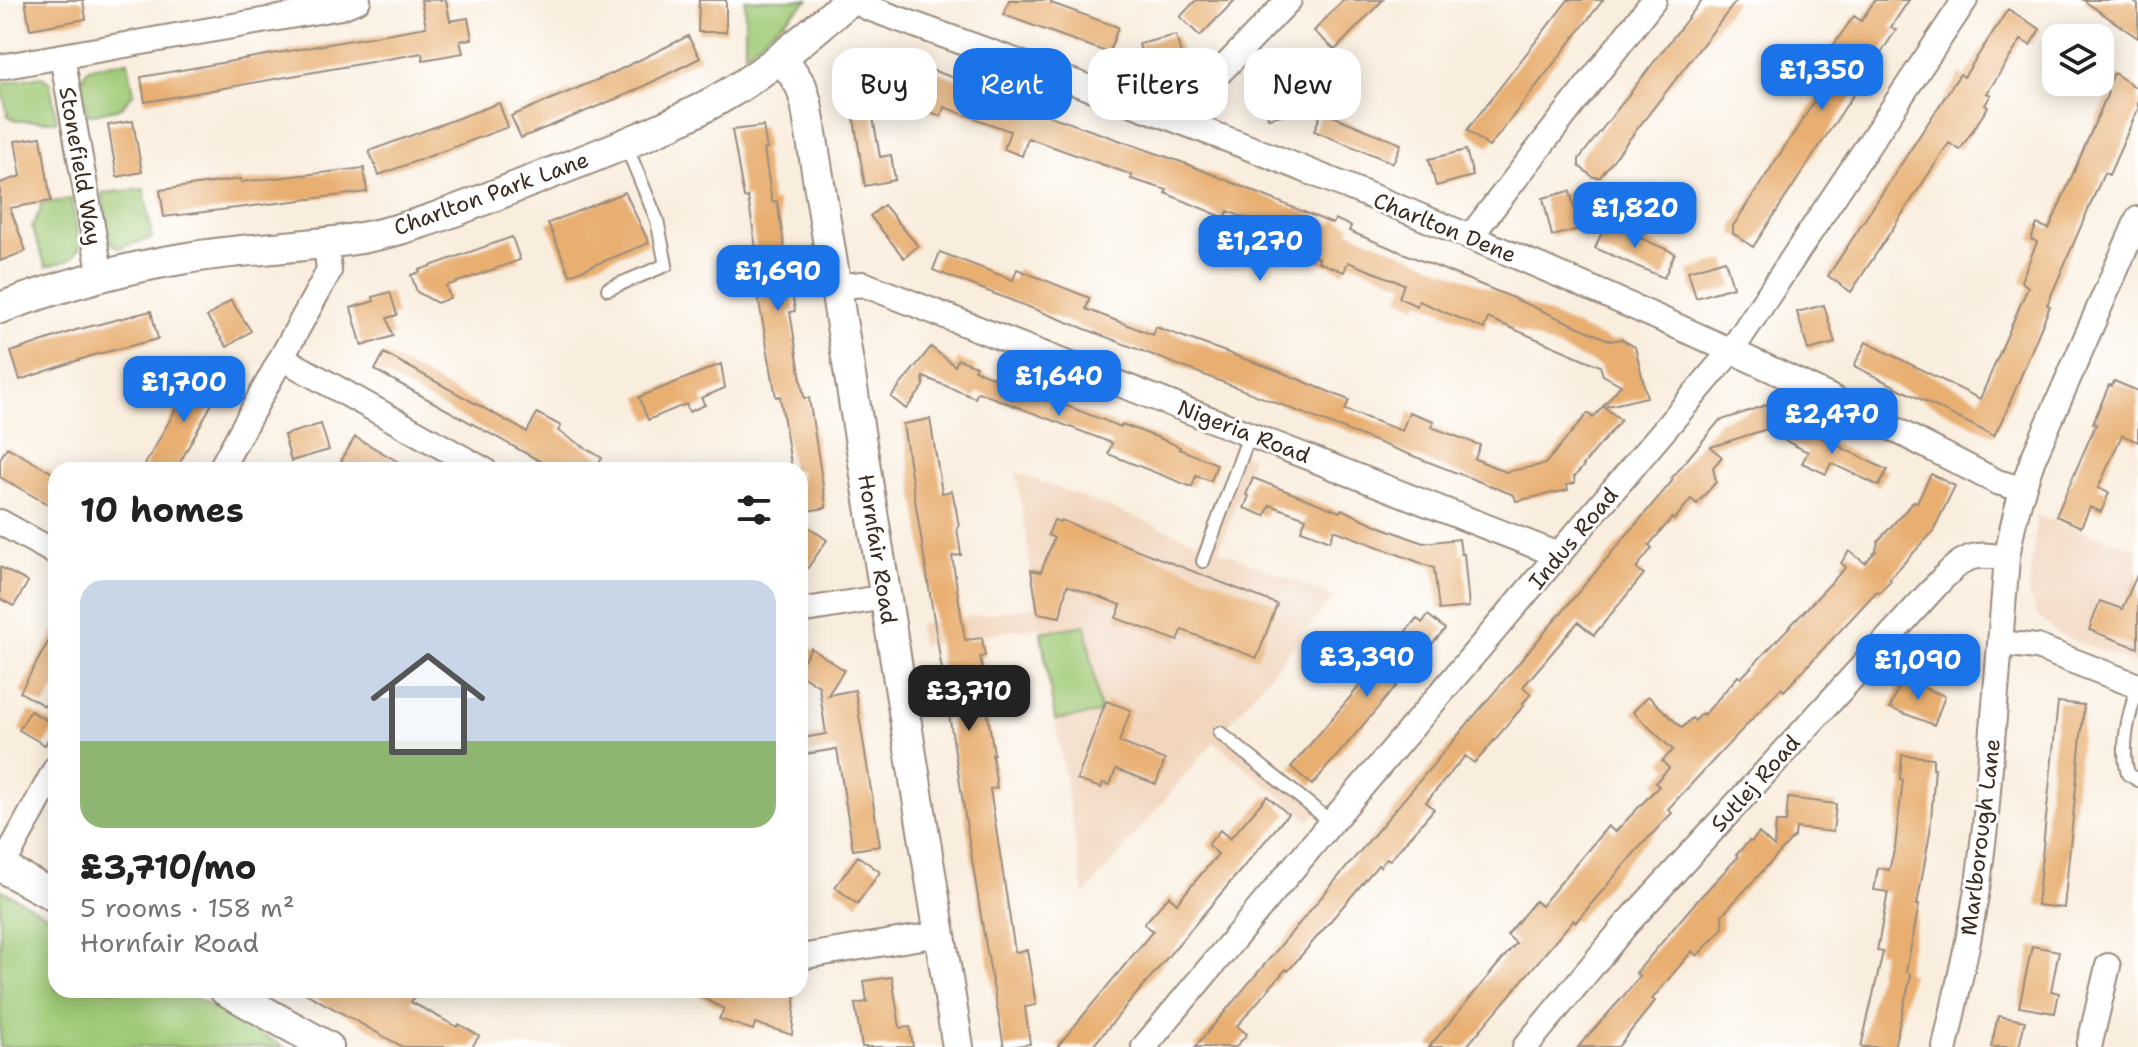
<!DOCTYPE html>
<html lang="en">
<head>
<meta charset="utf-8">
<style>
	:root { --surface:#fff; --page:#f6f6f6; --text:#222; --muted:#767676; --line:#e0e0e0; --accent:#1a73e8 }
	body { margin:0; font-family:"Shantell Sans",sans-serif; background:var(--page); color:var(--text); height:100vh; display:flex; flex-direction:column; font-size:30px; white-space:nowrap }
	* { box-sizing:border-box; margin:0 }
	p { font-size:26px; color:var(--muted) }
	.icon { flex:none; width:44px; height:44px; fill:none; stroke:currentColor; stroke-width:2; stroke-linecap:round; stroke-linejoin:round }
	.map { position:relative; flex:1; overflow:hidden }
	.drawer { position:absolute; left:48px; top:462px; width:760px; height:536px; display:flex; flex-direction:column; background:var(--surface); border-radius:24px; box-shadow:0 4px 20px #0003 }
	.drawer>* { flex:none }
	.banner { position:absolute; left:832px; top:48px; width:760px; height:72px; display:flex; gap:16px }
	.controls { position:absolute; left:2042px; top:24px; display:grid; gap:16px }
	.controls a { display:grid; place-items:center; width:72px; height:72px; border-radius:16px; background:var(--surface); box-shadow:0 4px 20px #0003; font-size:40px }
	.price { position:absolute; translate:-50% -68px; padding:0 18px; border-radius:16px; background:var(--accent); color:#fff; font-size:26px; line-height:52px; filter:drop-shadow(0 2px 4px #0008) }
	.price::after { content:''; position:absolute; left:50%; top:48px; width:24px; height:18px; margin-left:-12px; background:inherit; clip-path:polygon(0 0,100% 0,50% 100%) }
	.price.on { background:#222; color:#fff }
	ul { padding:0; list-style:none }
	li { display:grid; align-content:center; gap:16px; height:424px; padding:0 32px }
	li+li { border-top:2px solid var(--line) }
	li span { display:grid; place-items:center; height:248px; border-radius:24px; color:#555 }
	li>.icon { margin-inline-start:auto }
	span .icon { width:144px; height:144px; fill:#fffc; stroke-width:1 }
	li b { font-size:34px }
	h2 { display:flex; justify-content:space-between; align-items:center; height:96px; padding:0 32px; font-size:34px }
	.tag { padding:0 28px; border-radius:24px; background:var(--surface); box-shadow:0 4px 20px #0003; font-size:28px; line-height:72px }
	.tag.on { background:var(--accent); color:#fff }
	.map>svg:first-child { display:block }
	.built { fill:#f1d5bd }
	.green { fill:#9fc975; stroke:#6d7a4a; stroke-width:2 }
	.building { fill:#e8af71 }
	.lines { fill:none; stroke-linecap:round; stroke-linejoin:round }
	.service-casing { stroke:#9a8c7e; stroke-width:16 }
	.minor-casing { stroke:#9a8c7e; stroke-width:28 }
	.tertiary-casing { stroke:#9a8c7e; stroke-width:34 }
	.service { stroke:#fff; stroke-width:12 }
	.minor { stroke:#fff; stroke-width:24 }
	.tertiary { stroke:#fff; stroke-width:30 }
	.labels { text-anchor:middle; stroke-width:6; stroke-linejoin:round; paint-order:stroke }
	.street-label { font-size:22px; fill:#3b2a1e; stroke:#fff }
</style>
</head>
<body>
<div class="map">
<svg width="2138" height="1047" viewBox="0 0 2138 1047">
	<rect width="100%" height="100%" fill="#fff"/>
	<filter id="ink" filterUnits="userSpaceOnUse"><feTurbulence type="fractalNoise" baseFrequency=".0125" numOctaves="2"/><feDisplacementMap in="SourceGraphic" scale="16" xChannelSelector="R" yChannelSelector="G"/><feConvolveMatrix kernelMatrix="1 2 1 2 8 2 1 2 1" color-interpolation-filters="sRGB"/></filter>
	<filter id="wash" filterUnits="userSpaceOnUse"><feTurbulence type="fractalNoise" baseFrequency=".006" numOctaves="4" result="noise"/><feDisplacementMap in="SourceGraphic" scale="32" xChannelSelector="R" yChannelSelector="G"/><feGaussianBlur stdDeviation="1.8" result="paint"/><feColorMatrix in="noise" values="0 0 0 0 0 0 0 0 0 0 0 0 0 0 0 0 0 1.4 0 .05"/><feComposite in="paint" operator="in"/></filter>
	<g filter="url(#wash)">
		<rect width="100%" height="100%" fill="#f9eede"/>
		<!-- built -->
		<path class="built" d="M1234,451L1252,457L1219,550L1334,597L1228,725L1321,807L1309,821L1214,741L1084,896L1040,626L921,645L918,625L1037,606L1016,472L1199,542Z
			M2037,516L2138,549V665L2058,634L2038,616L2028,595Z"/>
		<!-- green -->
		<path class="green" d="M745,0H808L745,54Z
			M128,61L134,93L121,108L88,115C85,100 76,79 89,68Z
			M41,76L50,83L57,121H16L8,116L1,83Z
			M144,189L152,238L119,248L111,243L102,193Z
			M71,199L80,248L70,260L46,267L32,227L41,209L40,204Z
			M1086,625L1100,713L1055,720L1041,632Z
			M0,889L56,920V990H182L284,1047H0Z"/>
		<g id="blocks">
			<!-- building -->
			<path class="building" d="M25,0H83L86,19L30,29Z
				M421,0H446L450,21L468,18L472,39L460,41L463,53L423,60L422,53L145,102L141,77L426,27Z
				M699,0H726V32H698Z
				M1009,0H1051V3L1118,27L1109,53L1004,15Z
				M1196,0H1235L1200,36L1180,17Z
				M1343,0H1383L1335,50L1314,31Z
				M1568,0H1603L1489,147L1467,130Z
				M1702,0H1737L1600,177H1593L1579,166V159Z
				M1875,0H1909L1891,27L1896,30L1753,247L1733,233V226L1831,76L1819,69L1829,54L1828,53L1854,16L1861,21Z
				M2083,0H2131L2138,5V38Z
				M2008,9L2040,29L2030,45L2021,40L1987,93L1991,95L1985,105L1988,107L1960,150L1949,143L1851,292L1828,276L1960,74L1964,77Z
				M1176,35L1183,62L1145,71L1139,44Z
				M688,36L700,58L630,93L521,138L511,116L611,74Z
				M893,58L919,94L929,69L1011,98L1012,96L1030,102L1027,108L1187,164L1333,224L1335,219L1351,226L1349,231L1506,295L1611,341L1621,339L1635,347L1647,397L1604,407L1621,420L1583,465L1584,466L1574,477L1575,483L1567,485L1568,490L1516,501L1514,495L933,270L940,252L1013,280L1017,269L1090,298L1086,309L1153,335L1156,327L1276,370L1349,400L1345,410L1402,431L1409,412L1434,421L1431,427L1480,445L1475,459L1506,472L1545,464L1588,413L1593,418L1621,385L1603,375L1600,366L1488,318L1484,329L1419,301L1417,306L1399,298L1404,284L1348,262L1344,272L1318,262L1319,258L1276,240L1280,232L1228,211L1225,218L1165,193L1167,190L1131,179L1132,175L1028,138L1022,156L1004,149L1010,131L944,107L941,116L892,98L872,112L880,157L891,155L895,180L865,186L853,113L843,98L851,92L849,90Z
				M2114,73L2138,89V109L2109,175L2104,173L2091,203L2047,305L2050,306L2006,412L1994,436L1854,366L1866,342L1980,399L2028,287L2021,281L2037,242L2031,239L2037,224L2049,229L2108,93L2106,92Z
				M1287,75L1295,112L1268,118L1260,81Z
				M499,103L508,127L379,175L369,151Z
				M1321,114H1328L1401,144L1393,163L1314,131Z
				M133,121L142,172L117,177L108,125Z
				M763,126L767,149H764L772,202L777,201L795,311L790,312L804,398H809L826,505V508L800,512V470H792L780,396L776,397L758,296L754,297L751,280L742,282L739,264L758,261L748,197L744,198L732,130Z
				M41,137L51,201L10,208L26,251L0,261V183L21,176L15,141Z
				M1466,150L1473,176L1436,186L1429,159Z
				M364,168L367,192L164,217L160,190L241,179V182Z
				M1570,191L1579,229L1552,236L1543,198Z
				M625,192L649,243L570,275L548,223Z
				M884,205L918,246L904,258L870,216Z
				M1606,223L1675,253L1664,278L1595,248Z
				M512,237L520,260L446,286L450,298L437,303L417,292L411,275L420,272L419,270Z
				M1725,260L1733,287L1696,298L1688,271Z
				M390,292L397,315L387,318L393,336L362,346L351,308L374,301L373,297Z
				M231,300L251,331L227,347L207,317Z
				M1824,305L1835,343L1808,350L1797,312Z
				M151,311L158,339L94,355L20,380L11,352L76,330Z
				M931,347L955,366L958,359L976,366L974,370L1121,427L1122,424L1159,438L1180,447L1179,449L1217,464L1211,481L1196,476L1192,487L1108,454L1112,443L978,392L975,398L929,379L923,377L924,386L906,409L891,397Z
				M384,353L527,432L537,413L561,426L558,431L602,458L595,470H556L375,370Z
				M721,364L725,388L701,398L705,405L689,412L686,404L648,420L639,397Z
				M197,371L222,385L176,470H142Z
				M2114,381L2138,391V442L2122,435L2098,488L2109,493L2101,512L2090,507L2081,527L2056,516L2096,424L2093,423L2109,385L2112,386Z
				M1766,405L1773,427L1711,447L1722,457L1713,467L1716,482L1697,504L1691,499L1674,520L1672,518L1649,545L1652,548L1636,568L1644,574L1594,635L1578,622L1523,687L1531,694L1523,703L1524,705L1482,755L1474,763L1465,756L1426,802L1434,809L1390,860L1387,858L1380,867L1378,865L1288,971L1286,969L1237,1026L1247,1034L1236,1047H1195L1673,480L1671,479L1719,421Z
				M930,419L942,493L952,491L956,509L959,527L957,528L961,555L952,556L965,640L982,638L985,656L980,657L983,672H981L994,754H992L997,788L990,789L1015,952L1027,950L1036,1005L1025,1007L1030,1044L1009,1047H1004L983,929L903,424Z
				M1792,423L1887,470L1879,486L1831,463L1826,474L1802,463L1808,452L1784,440Z
				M321,424L329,450L291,461L284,435Z
				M355,437L371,446L412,470H357L341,461Z
				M7,447L56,475V509L0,477V459Z
				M1931,474L1955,486L1932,533L1889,579L1891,580L1879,593L1877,591L1784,691L1781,688L1668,809L1672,813L1636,851L1576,922L1573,920L1466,1047H1429L1516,943L1507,935L1535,901L1541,906L1608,826L1615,832L1659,786L1655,783L1669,768L1662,761L1673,750L1633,712L1648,696L1682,728L1692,718L1695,721L1702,713L1704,715L1738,676L1741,678L1846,567L1841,563L1849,551L1865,563L1876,551L1878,541L1914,501L1917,502Z
				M1253,478L1340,512L1341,509L1381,527L1423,543L1459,539L1461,554H1464L1469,607L1439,610L1434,568L1334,530L1330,541L1315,535L1301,530L1306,518L1270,505L1265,516L1244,508L1249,496L1246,495Z
				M1054,520L1060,522L1061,520L1277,604L1257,658L1182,630L1178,641L1116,618L1121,605L1067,585L1060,617L1038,613L1031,570L1041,572L1054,538L1048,535Z
				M800,521L827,540L800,579Z
				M0,567L28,582L14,606L0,599Z
				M2138,573V648L2089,630L2100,601L2122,609Z
				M1428,615L1445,629L1312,785L1291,767L1417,618L1422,623Z
				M56,628V685L45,706L20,692Z
				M811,648L844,670L828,695L855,690L880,846L853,850L837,749L805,754L803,738L826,734L819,686L800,674V666Z
				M1902,679L1945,696L1934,725L1890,708Z
				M1106,701L1131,710L1119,742L1165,760L1156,784L1116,769L1110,785L1103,783L1101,788L1077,780Z
				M2058,702L2084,705L2064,908L2037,905Z
				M30,711L56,725L45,745L19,730Z
				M1902,755L1933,758V768H1935L1930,833L1917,905H1919L1906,971L1911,975L1894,1047H1861L1883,952L1877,951L1888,892L1874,890L1878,868L1889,870L1895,847L1903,780L1900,779Z
				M1267,796L1288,814L1234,878L1092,1047H1057L1153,931L1144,924L1169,896L1177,903L1218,854L1208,845L1220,830L1230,839Z
				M1788,798L1836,804L1833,832L1796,828L1795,836L1722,915L1723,928L1697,956L1692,951L1652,999L1655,1001L1618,1047H1578L1621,999L1640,976L1636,973L1694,904L1738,857L1736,855L1749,841L1751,842L1759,833L1774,847L1776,822H1786Z
				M858,856L880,872L857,904L835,887Z
				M2032,946L2059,951L2051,991L2059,993L2055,1013L2019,1007Z
				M892,977L900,1028L910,1027L913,1047H862L855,1004L867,1002L864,981Z
				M300,990H418L411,1002L457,1027L459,1024L479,1036L472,1047H403Z
				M688,990H796L792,1035L755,1023L753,1030L719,1019L724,1009Z
				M1998,1016L2025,1021L2019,1047H1991Z"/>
		</g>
	</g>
	<g filter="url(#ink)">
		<use href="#blocks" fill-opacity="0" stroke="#9a8c7e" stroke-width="2"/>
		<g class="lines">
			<defs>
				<path id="service" d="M608,289L666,265L657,220L625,143
					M1203,561L1250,433
					M2138,686C2129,714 2120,746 2128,774L2138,780
					M1220,733L1331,822"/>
				<path id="minor" d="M853,0L866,7C1005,58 1145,106 1283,161C1468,234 1652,312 1832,398C1887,425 1942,454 1997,482L2022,489
					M62,56L101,277
					M0,67L341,7L358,0
					M1175,119L1289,0
					M1470,237L1654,0
					M836,287L863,284L1559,555
					M282,358L484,470
					M220,470L329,271L326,243
					M0,522L56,553
					M800,611L885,597
					M2000,643L2037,647L2138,686
					M2,867L56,768
					M800,957L940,934
					M1144,1047L1319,837L1731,351L1965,0
					M1525,1047L1625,926L1943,578C1967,554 1975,553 2007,558
					M1945,1047L1968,941L1978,884L1985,827L2007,558C2012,523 2021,492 2033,459L2138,219
					M2089,1047L2108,966"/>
				<path id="tertiary" d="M782,57L801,86L806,102L958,1047
					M0,308C60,286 123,268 187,258C244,248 303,248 361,238C418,228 472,204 526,183C597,155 671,129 736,89C777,63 813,31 850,0
					M0,866L56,897
					M225,990L328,1047"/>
			</defs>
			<!-- service casing -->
			<use href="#service" class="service-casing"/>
			<!-- minor casing -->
			<use href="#minor" class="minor-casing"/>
			<!-- tertiary casing -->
			<use href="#tertiary" class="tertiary-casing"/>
			<!-- service -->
			<use href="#service" class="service"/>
			<!-- minor -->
			<use href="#minor" class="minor"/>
			<!-- tertiary -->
			<use href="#tertiary" class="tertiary"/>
		</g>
	</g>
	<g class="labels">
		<!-- street labels -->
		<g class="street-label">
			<text transform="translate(81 166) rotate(80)" y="8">Stonefield Way</text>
			<text transform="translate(491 193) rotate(-20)" y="8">Charlton Park Lane</text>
			<text transform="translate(1445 227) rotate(22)" y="8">Charlton Dene</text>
			<text transform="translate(1244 431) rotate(21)" y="8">Nigeria Road</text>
			<text transform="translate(1573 538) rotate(-50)" y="8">Indus Road</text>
			<text transform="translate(878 549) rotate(81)" y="8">Hornfair Road</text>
			<text transform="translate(1755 783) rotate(-48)" y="8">Sutlej Road</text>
			<text transform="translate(1980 837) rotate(-83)" y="8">Marlborough Lane</text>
		</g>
	</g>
</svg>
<div class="controls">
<a><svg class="icon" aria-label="layers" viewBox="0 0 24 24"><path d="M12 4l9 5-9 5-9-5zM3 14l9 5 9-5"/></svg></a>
</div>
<b class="price" style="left:1822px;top:112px">£1,350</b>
<b class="price" style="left:1635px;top:250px">£1,820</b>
<b class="price" style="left:1260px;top:283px">£1,270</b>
<b class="price" style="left:778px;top:313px">£1,690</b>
<b class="price" style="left:1059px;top:418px">£1,640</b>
<b class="price" style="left:184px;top:424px">£1,700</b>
<b class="price" style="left:1832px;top:456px">£2,470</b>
<b class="price" style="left:1367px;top:699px">£3,390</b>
<b class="price" style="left:1918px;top:702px">£1,090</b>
<b class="price on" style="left:969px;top:733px">£3,710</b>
<div class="banner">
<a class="tag">Buy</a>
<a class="tag on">Rent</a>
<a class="tag">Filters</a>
<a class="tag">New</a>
</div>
<section class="drawer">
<h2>10 homes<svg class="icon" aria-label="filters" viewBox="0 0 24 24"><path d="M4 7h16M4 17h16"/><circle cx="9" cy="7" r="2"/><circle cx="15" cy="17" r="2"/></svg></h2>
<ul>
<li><span style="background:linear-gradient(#c9d6e8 65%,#8fb573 0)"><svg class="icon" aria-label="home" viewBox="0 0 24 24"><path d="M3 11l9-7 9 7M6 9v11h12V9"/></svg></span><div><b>£3,710/mo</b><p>5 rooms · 158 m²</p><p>Hornfair Road</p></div></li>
</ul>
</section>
</div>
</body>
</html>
